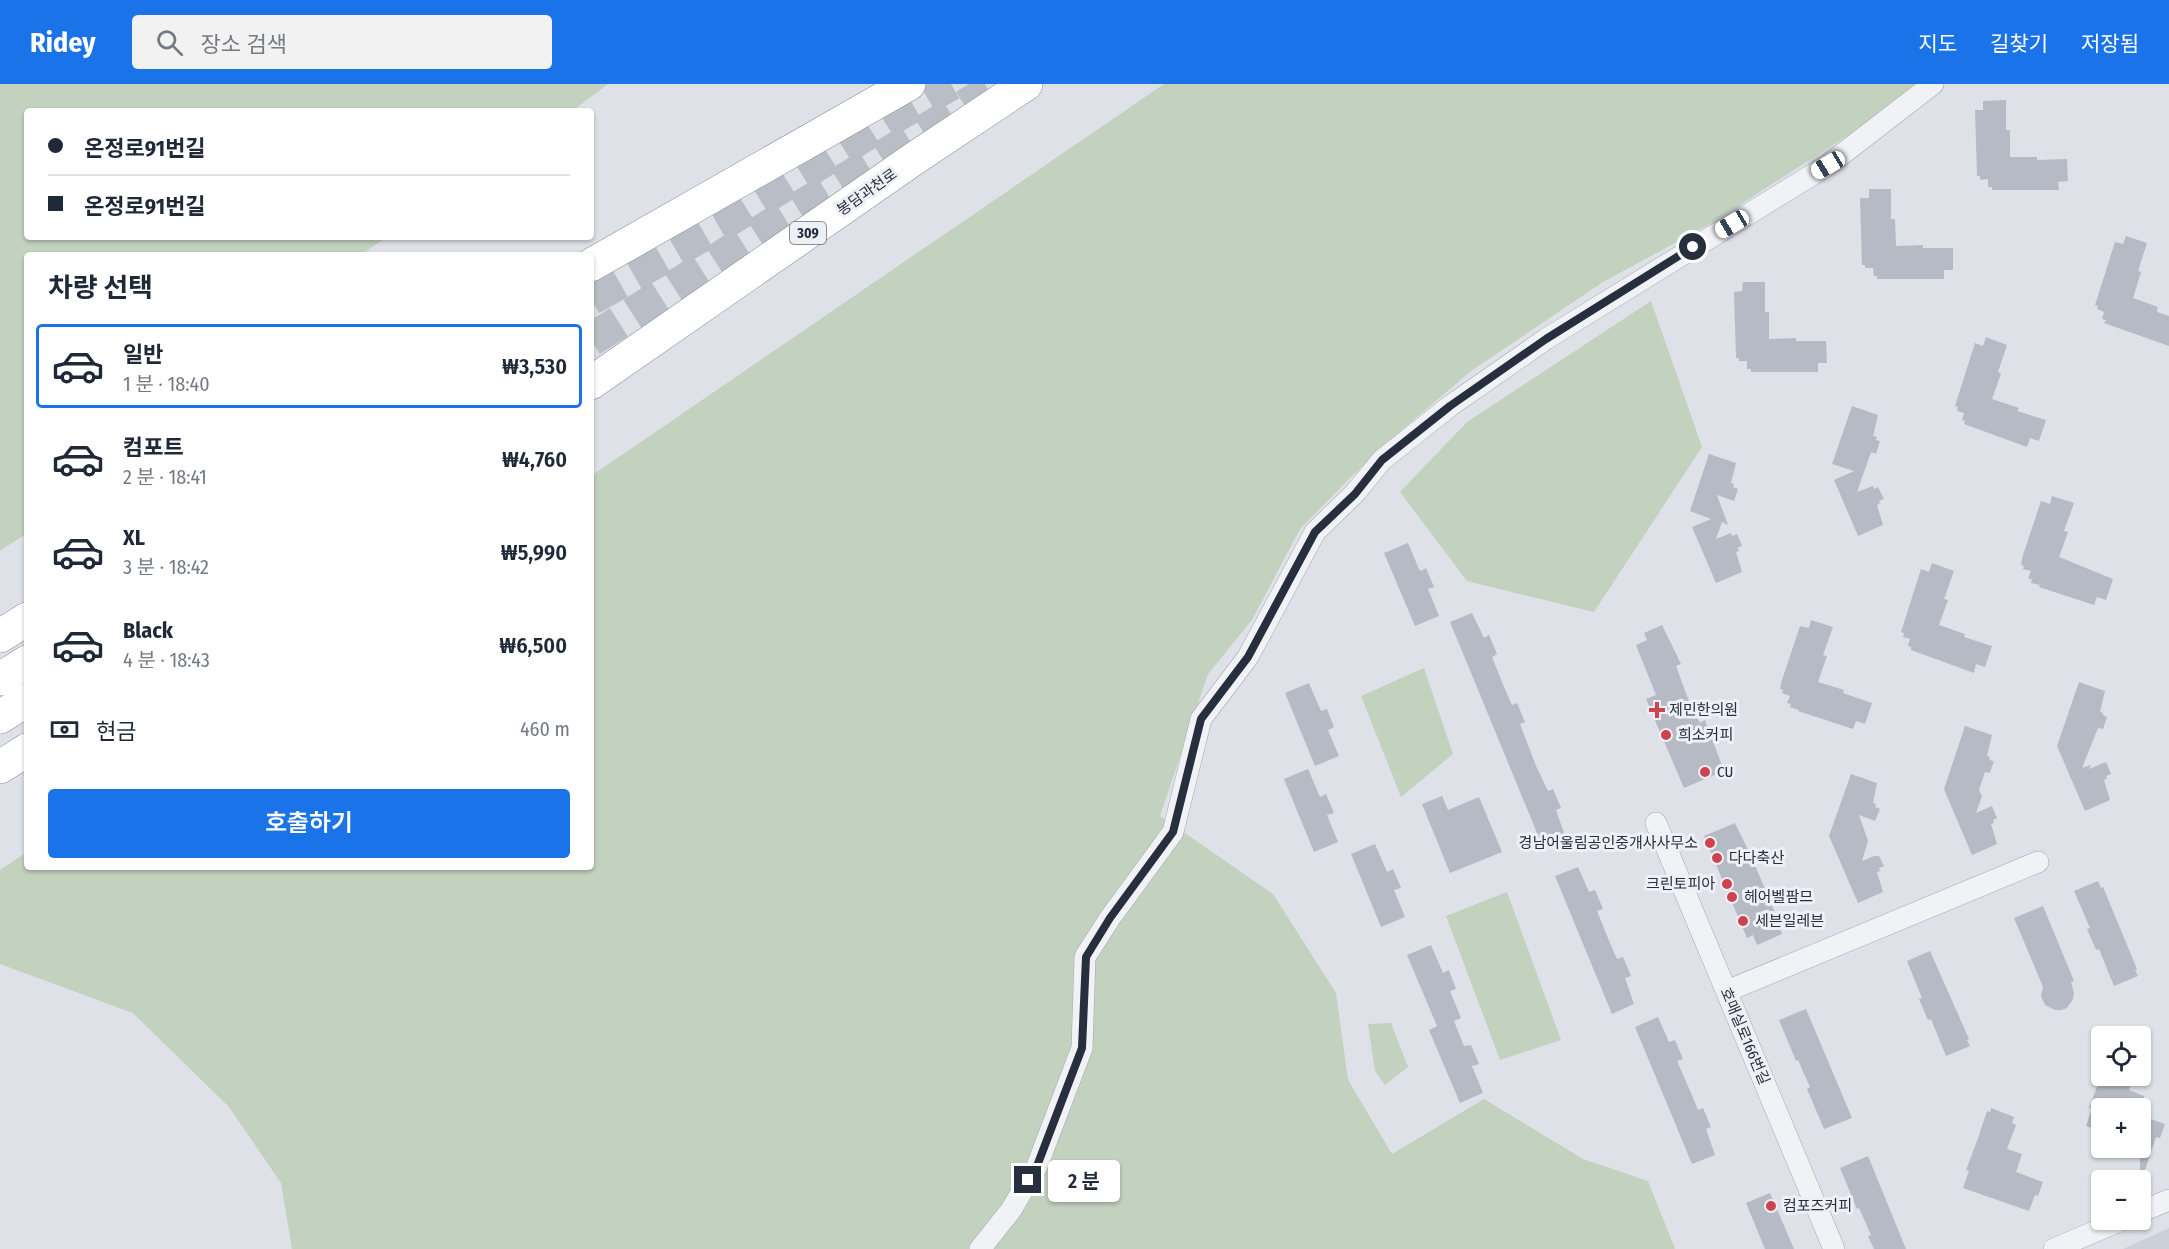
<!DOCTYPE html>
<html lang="ko">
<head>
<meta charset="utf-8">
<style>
	:root { --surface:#fff; --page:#f2f2f3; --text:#1f2937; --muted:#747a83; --line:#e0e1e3; --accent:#1a73e8 }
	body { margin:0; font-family:"Fira Sans Condensed","Noto Sans KR",sans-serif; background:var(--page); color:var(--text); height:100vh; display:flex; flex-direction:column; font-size:22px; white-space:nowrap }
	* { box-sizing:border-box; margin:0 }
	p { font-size:20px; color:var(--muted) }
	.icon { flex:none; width:33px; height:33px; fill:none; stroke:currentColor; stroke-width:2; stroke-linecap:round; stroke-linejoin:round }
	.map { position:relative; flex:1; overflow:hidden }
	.details { position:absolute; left:24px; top:168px; width:570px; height:618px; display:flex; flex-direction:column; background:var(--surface); border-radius:6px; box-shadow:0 2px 4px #0004 }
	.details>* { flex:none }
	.banner { position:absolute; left:24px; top:24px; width:570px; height:132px; border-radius:6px; box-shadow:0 2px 4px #0004; display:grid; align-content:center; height:132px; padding:0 24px; background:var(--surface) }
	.controls { position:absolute; left:2091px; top:942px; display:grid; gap:12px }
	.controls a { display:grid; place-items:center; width:60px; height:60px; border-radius:6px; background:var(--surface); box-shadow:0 2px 4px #0004; font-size:30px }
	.end { position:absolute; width:27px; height:27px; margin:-14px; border:8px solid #272e3e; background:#fff; box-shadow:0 0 0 3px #fff }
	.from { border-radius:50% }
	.bubble { position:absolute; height:42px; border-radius:6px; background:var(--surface); box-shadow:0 2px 4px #0004; font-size:20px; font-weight:600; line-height:42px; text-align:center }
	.car { position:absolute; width:18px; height:36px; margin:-18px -9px; border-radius:8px; box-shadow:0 0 4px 2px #0007; background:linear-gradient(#fff 24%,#345 0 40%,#fff 0 76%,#345 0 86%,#fff 0) }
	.banner b { display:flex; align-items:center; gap:21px; height:57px; font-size:22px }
	.banner b+b { border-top:2px solid var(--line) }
	.banner i { width:15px; height:15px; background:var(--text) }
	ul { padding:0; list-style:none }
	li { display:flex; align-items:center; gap:18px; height:84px; margin:0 12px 9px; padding:0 12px; border:3px solid transparent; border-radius:6px }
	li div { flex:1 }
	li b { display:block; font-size:22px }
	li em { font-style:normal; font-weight:600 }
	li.active { border-color:var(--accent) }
	li>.icon { width:54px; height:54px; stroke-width:1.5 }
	h2 { padding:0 24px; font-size:27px; line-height:72px }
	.pay { display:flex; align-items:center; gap:15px; height:66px; padding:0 24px; font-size:22px }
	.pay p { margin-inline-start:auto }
	.button { display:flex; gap:12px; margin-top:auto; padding:12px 24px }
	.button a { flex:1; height:69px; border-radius:6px; background:var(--accent); color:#fff; font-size:24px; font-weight:600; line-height:69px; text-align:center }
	header { display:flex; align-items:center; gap:36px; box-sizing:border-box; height:84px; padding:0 30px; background:var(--accent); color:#fff }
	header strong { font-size:28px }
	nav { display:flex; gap:33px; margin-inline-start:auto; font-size:21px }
	.search { width:420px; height:54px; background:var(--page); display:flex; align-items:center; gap:15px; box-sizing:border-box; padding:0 21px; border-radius:6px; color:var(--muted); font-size:22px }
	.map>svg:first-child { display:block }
</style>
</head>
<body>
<header>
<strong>Ridey</strong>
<div class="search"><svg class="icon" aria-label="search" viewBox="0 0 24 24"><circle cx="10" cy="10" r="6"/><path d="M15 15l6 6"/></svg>장소 검색</div>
<nav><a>지도</a><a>길찾기</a><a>저장됨</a></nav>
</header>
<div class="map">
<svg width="2169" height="1165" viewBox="0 0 2169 1165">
	<rect width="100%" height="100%" fill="#dee1e7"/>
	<!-- built -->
	<path fill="#ccd0d9" d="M2169,1144V1165H2123Z"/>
	<!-- green -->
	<g fill="#c3d1bf">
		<path d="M0,0H608L572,27H27V153H387L360,171H27V449L0,467Z"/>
		<path d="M1164,0H1928L1710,140L1603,198L1471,287L1397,350L1352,392L1300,445L1252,536L1208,590L1160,732L1273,810L1336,909L1348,996L1392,1070L1484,1015L1583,1075L1648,1097L1675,1165H292L281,1099L229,1023L133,929L0,880V786L27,768V783H591V392Z"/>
		<path d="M1651,217L1702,363L1594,528L1467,497L1400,408L1467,338Z"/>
		<path d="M1424,584L1453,670L1401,713L1361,612Z"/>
		<path d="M1507,808L1561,956L1500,976L1446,832Z"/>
		<path d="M1391,939L1408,983L1385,1001L1375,987L1368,940Z"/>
	</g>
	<!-- building -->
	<g fill="#b5bac4">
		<path d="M2006,16V46H2010V73H2037V76L2067,75L2068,97L2058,98L2059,106H1992V103H1988V95L1980,96V92H1977L1975,26H1983V17Z"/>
		<path d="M1869,105H1891V135H1895L1896,162L1923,161V164H1953V186H1944V195H1877V192H1874L1873,184H1865V181H1862L1860,114H1869Z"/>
		<path d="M2126,152L2147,159L2138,187L2141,188L2133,214L2158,223L2157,228L2169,232V262L2104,239L2106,236L2102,235L2104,228L2097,225L2098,222L2095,221L2115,158L2123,160Z"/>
		<path d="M1743,198H1765V228H1769V255L1796,254V257H1826L1827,279H1818V288H1751V285H1747V277H1739V274H1736L1734,208L1742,207Z"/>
		<path d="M1986,253L2007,261L1998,288L2001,290L1992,315L2019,324L2017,327L2046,336L2039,357L2030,354L2027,363L1964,340L1965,337L1962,336L1964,329L1957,327L1958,323L1955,322L1975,259L1983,262Z"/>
		<path d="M1852,322L1878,331L1873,352L1877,353L1876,356L1880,357L1876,370L1871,368L1857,408L1873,402L1874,405L1878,403L1884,415L1879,417L1880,419L1877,421L1883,441L1858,452L1834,396L1854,387L1832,380Z"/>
		<path d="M1709,370L1736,379L1731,399L1734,400L1733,403L1738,405L1734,417L1717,411L1728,441L1722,438L1716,455L1731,449L1732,452L1737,450L1742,462L1737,464L1739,467L1736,468L1742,488L1716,499L1692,443L1711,435L1690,427Z"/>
		<path d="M2052,412L2074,419L2064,447L2068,448L2059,473L2113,495L2106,516L2097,513L2094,521L2039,503L2040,501L2031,499L2032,496L2028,494L2031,487L2023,485L2024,482L2021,481L2023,471L2041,417L2050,420Z"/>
		<path d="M1408,459L1419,485L1421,487L1426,484L1434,503L1428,505L1439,532L1415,542L1384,469Z"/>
		<path d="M1932,479L1954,487L1944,515L1948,516L1939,541L1965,550L1964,553L1992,562L1985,583L1976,580L1974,589L1911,566V563L1908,562L1910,555L1903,553L1904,549L1901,548L1921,485L1929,488Z"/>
		<path d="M1472,529L1484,554L1489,551L1497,570L1492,573L1504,603L1512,621L1517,619L1525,638L1520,640L1536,682L1548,707L1553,705L1561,724L1556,726L1565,752L1542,761L1450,538Z"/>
		<path d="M1811,536L1833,543L1823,571L1827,572L1818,598L1844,606L1843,609L1872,619L1865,640L1856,637L1853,645L1798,627L1799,626L1790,623L1791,620L1787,619L1790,612L1782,609L1783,606L1780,605L1782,596L1800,542L1809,544Z"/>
		<path d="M1662,541L1681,580L1676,582L1690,620L1700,639L1705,636L1724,687L1684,704L1646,615L1656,611L1636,561L1647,556L1644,549Z"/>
		<path d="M2079,598L2105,607L2100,628L2103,629V631L2107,633L2103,645L2098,644L2082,684L2091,681L2089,685L2106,678L2111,690L2106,692L2107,694L2104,696L2110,716L2085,727L2057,662Z"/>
		<path d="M1309,599L1321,627L1327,625L1334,643L1328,646L1339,672L1315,682L1285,609Z"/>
		<path d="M1965,642L1992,651L1987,672L1990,673L1989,676L1994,677L1990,689L1985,688L1979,706L1982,712L1976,729L1992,722L1997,734L1993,736L1994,739L1991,740L1997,760L1972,771L1944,705Z"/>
		<path d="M1308,685L1320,713L1326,710L1334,729L1327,731L1338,758L1314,768L1284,695Z"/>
		<path d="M1851,690L1877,699L1873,719L1876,720L1875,723L1880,725L1875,737L1859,731L1868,757L1862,777L1874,772H1879L1884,782L1879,784L1880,787L1877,788L1883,808L1858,819L1829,752Z"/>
		<path d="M1442,712L1448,726L1479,713L1502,768L1450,789L1422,720Z"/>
		<path d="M1735,739L1751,772L1779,838L1778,839L1782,850L1757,861L1753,851L1747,854L1704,752Z"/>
		<path d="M1375,760L1387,788L1393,785L1401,804L1394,806L1405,833L1381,843L1351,770Z"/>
		<path d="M1578,783L1589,808L1595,806L1603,825L1597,827L1610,859L1617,875L1623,873L1631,892L1625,894L1634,920L1612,930L1555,792Z"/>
		<path d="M2098,797L2101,804L2103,803L2137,885L2135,886L2138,892L2114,902L2099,865L2096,866L2087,845L2090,844L2074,807Z"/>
		<path d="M2043,822L2074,897L2071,898L2074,909L2073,915L2067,924L2061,926H2055L2045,921L2041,912L2043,903L2014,834Z"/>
		<path d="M1431,861L1443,889L1449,886L1456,905L1450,907L1461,934L1454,937L1464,962L1471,961L1479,980L1472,982L1483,1009L1460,1019L1429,946L1437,942L1407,871Z"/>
		<path d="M1930,867L1969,955L1967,956L1970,962L1946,972L1931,935L1928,936L1919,915L1922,914L1907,877Z"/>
		<path d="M1806,925L1852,1034L1824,1045L1807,1005L1810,1003L1798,976L1796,977L1779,936Z"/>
		<path d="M1658,933L1669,958L1675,956L1683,975L1677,977L1691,1009L1698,1026L1703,1024L1711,1043L1706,1045L1715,1071L1692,1080L1635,943Z"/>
		<path d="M2101,992H2134L2129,1006L2144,1012L2140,1024H2102V1048L2086,1042L2092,1024H2089Z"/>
		<path d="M1991,1024L2014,1033L2012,1039L2016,1041L2007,1065L2022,1070L2016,1088L2043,1098L2038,1112L2035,1111L2029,1127L1963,1104L1969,1087L1966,1086L1977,1057L1987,1027L1990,1028Z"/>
		<path d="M2140,1031L2165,1040L2160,1054L2156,1053L2143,1092H2140Z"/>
		<path d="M1868,1072L1906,1165H1874L1868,1152L1871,1151L1859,1124L1857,1125L1840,1084Z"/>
		<path d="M1770,1109L1794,1165H1765L1746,1119Z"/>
	</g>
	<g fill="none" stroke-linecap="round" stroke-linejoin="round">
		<!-- motorway-tunnel -->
		<g stroke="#b9bdc5" stroke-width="33" stroke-dasharray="33 16" stroke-linecap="butt">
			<path d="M591,215L724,139L889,36L951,0"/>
			<path d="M591,256L771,141L989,7"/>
		</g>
		<!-- minor casing -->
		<g stroke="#a3a8b1" stroke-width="22">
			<g id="minor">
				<path d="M1656,739L1834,1165"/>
				<path d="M1727,907L2038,778"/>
				<path d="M2140,1128L2169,1116"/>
				<path d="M980,1165L1011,1126L1037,1082L1082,964L1085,873L1110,834L1173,748L1201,635L1248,573L1315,448L1355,409L1382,376L1450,322L1546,255L1828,81L1933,0"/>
				<path d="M2054,1165L2122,1136"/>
			</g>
		</g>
		<!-- trunk casing -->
		<g stroke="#858e9e" stroke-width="34">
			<g id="trunk">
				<path d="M591,181L909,0"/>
				<path d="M591,299L915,74L1026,0"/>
				<path d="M0,552L27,535"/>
				<path d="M0,683L27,666"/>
			</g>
		</g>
		<!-- motorway casing -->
		<g stroke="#858e9e" stroke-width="34">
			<g id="motorway">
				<path d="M0,595L27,578"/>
				<path d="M0,633L27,616"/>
			</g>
		</g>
		<!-- minor -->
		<use href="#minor" stroke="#f1f2f6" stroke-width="21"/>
		<!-- trunk -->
		<use href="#trunk" stroke="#fff" stroke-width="33"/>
		<!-- motorway -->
		<use href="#motorway" stroke="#fff" stroke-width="33"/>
	</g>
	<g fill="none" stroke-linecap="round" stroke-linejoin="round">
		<!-- route -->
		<path stroke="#272e3e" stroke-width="8" d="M1028,1096L1037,1082L1082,964L1086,873L1110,834L1173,748L1201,635L1248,573L1315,448L1355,410L1382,376L1450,322L1546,255L1693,163"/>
	</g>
	<!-- markers -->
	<g fill="#cd434f" stroke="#edf0f5" stroke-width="2">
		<path d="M1654 617h6v6h6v6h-6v6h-6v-6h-6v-6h6z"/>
		<circle cx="1666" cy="651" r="6"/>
		<circle cx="1705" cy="688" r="6"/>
		<circle cx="1710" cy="759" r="6"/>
		<circle cx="1717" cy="774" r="6"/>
		<circle cx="1727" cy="800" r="6"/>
		<circle cx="1732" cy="813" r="6"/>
		<circle cx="1743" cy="837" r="6"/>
		<circle cx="1771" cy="1122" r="6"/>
	</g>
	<g text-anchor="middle" stroke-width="6" stroke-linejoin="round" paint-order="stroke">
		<!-- shield labels -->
		<rect fill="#edf0f5" stroke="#626875" stroke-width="1.5" x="790" y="138" width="36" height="22" rx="4.5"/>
		<g font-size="14" font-weight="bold" fill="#272e3e">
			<text x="808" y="154">309</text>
		</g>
		<!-- street labels -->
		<g font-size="15" fill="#272e3e" stroke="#edf0f5">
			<text transform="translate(867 108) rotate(-35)" y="5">봉담과천로</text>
			<text transform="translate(1745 952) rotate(67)" y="5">호매실로166번길</text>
		</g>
		<!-- poi labels -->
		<g font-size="15" fill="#272e3e" stroke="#edf0f5" text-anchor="start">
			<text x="1669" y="631">제민한의원</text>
			<text x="1678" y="656">희소커피</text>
			<text x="1717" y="693">CU</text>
			<text x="1698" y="764" text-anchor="end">경남어울림공인중개사사무소</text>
			<text x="1729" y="779">다다축산</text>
			<text x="1715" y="805" text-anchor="end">크린토피아</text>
			<text x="1744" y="818">헤어벨팜므</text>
			<text x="1755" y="842">세븐일레븐</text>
			<text x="1783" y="1127">컴포즈커피</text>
		</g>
	</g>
</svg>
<div class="controls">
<a><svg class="icon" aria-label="locate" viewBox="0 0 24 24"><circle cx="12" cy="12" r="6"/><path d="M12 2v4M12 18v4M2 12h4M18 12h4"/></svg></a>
<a>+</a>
<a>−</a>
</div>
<i class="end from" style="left:1693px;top:163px"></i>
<i class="end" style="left:1028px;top:1096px"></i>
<div class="bubble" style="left:1048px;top:1076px;width:72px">2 분</div>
<i class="car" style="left:1828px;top:81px;rotate:239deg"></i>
<i class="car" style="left:1732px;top:140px;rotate:239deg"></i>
<div class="banner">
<b><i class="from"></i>온정로91번길</b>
<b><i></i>온정로91번길</b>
</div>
<section class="details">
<h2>차량 선택</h2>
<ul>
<li class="active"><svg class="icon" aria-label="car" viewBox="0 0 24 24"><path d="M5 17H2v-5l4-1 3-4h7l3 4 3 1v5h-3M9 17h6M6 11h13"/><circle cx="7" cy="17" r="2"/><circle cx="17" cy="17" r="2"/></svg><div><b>일반</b><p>1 분 · 18:40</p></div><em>₩3,530</em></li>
<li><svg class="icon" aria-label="car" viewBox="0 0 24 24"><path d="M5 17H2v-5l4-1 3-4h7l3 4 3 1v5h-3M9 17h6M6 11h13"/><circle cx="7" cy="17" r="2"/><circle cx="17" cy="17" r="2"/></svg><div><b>컴포트</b><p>2 분 · 18:41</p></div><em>₩4,760</em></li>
<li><svg class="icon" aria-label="car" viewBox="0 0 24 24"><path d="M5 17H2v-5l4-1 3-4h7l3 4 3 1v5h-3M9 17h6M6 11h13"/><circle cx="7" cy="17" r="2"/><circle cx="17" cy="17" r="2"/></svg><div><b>XL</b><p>3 분 · 18:42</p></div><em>₩5,990</em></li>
<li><svg class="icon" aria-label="car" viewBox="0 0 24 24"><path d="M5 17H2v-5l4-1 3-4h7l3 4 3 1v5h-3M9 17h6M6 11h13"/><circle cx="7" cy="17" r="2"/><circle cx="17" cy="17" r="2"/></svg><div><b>Black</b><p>4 분 · 18:43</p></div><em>₩6,500</em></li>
</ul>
<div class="pay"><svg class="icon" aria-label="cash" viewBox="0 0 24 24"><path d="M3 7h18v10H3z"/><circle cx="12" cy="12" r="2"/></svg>현금<p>460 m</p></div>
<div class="button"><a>호출하기</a></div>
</section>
</div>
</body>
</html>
